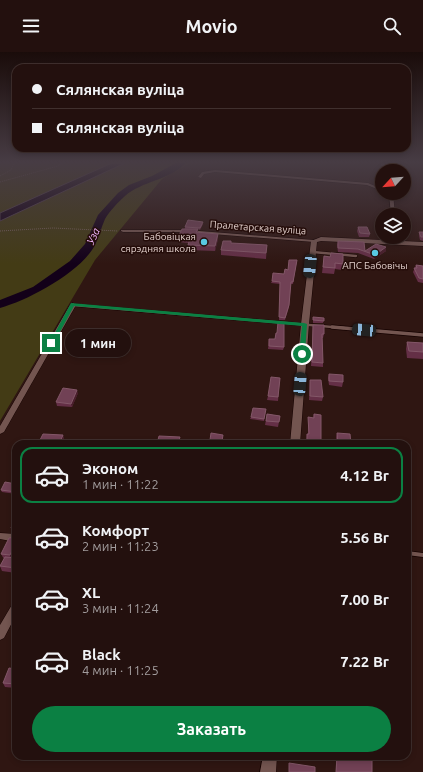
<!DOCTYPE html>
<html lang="ru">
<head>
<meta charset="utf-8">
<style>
	:root { --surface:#23100e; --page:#2f1e1c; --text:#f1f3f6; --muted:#a39d9e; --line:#40302e; --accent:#0b8043 }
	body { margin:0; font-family:Ubuntu,sans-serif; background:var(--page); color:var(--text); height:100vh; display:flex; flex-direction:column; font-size:15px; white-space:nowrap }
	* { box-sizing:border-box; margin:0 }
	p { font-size:13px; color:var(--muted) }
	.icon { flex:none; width:22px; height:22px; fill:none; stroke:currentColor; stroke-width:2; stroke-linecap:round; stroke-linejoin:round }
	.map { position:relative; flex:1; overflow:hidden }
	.details { position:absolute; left:12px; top:388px; width:399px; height:320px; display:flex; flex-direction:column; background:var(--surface); border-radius:12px; box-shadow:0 2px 6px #0003,0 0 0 1px var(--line) }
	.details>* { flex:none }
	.banner { position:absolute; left:12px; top:12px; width:399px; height:88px; border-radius:12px; box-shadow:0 2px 6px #0003,0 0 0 1px var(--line); display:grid; align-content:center; height:88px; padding:0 20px; background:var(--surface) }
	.needle { width:26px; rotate:244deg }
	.controls { position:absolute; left:375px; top:112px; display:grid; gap:8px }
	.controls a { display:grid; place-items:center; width:36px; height:36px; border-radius:50%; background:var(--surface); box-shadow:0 2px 6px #0003,0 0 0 1px var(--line); font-size:20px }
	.end { position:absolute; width:18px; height:18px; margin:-9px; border:5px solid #0b8043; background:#fff; box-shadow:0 0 0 2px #fff }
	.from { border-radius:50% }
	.bubble { position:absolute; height:28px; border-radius:14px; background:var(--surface); box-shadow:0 2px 6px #0003,0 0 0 1px var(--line); font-size:13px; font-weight:700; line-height:28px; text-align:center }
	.car { position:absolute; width:12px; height:24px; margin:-12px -6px; border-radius:5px; box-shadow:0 0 3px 1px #0007; background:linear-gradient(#222 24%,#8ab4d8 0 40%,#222 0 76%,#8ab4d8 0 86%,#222 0) }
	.banner b { display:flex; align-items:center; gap:14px; height:38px; font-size:15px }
	.banner b+b { border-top:1px solid var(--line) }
	.banner i { width:10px; height:10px; background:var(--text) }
	ul { padding:7px 0 0; list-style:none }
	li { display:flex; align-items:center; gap:12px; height:56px; margin:0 8px 6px; padding:0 12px; border:2px solid transparent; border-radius:12px }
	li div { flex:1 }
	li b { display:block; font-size:15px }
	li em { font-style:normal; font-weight:700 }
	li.on { border-color:var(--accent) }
	li>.icon { width:36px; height:36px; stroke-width:1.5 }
	.button { display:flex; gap:8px; margin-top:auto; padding:8px 20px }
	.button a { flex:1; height:46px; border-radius:24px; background:var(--accent); color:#fff; font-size:16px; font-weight:700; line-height:46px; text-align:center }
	header { display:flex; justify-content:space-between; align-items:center; height:52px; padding:0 20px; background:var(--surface); font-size:18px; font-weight:700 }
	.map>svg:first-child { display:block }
</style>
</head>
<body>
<header><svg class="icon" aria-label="menu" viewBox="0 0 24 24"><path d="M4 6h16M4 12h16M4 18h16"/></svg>Movio<svg class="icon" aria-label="search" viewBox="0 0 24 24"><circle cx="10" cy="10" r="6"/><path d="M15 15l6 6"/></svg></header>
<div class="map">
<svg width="423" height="720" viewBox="0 0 423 720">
	<rect width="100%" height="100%" fill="#2f1612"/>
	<!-- green -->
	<path fill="#433b15" d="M0,111H190L162,127L95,208L0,369V254C32,244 58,228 83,207L76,206C51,224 30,241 0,249Z"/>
	<!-- water -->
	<path fill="#130019" stroke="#513f4f" d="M112,111H125L0,169V161Z"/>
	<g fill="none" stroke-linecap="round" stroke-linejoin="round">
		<!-- river -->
		<path fill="#130019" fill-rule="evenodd" d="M176,111H186C170,128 142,129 125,144C118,150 109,160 105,167C101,176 99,185 95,193C81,220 29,248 0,256V248L33,235L70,209L85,192L98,163L118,141L129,133L152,124Z"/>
		<!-- service-far2 casing -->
		<g stroke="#150201" stroke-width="3.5">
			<g id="service-far2">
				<path d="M313,200L356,204"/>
				<path d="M73,253L344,276"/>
			</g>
		</g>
		<!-- service-far1 casing -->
		<g stroke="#150201" stroke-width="5">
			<path id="service-far1" d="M332,275L423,283"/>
		</g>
		<!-- service casing -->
		<g stroke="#150201" stroke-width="5.5">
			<path id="service" d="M407,501L423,503"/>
		</g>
		<!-- minor casing -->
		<g stroke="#150201" stroke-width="1">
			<g id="minor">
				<path d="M380,111H384L388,119H384Z"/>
				<path d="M215,118L368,131L382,137V139L367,133L215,120L204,122L201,126L198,125L202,120Z"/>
				<path d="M389,141H393L395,163H391Z"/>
				<path d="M121,178H187L314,188L316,189L314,190L187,180H123L121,179Z"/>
				<path d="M73,251L76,253L4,380L0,382V374L70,253Z"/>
				<path d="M0,481L16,482V490L0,487Z"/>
				<path d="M16,550V563L4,586L0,588V573L13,551Z"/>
			</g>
		</g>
		<!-- tertiary casing -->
		<g stroke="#150201" stroke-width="1">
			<g id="tertiary">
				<path d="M321,185L423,190V194L321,189L317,190L309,272L300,392H290L301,272L311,189Z"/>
				<path d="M263,704H277L276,720H260Z"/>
			</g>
		</g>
		<!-- path -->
		<g stroke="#78625e" stroke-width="1" stroke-dasharray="1 1" stroke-linecap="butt">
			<path d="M0,124L11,118L14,111"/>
			<path d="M0,130L58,114L62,111"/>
			<path d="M0,179L53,176L118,179"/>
		</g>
		<!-- service-far2 -->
		<use href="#service-far2" stroke="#735550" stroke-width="2.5"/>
		<!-- service-far1 -->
		<use href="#service-far1" stroke="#735550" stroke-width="3.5"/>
		<!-- service -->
		<use href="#service" stroke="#735550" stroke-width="4"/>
		<!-- minor -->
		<use href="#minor" fill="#735550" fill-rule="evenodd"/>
		<!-- tertiary -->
		<use href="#tertiary" fill="#735550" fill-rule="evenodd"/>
	</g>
	<!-- wall -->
	<g fill="#642f46">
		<path d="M203,172L200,178L198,177V180L218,182V187L215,199L188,198V191L178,190V185L185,176V175Z"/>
		<path d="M358,175L370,182L369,185H359L357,179Z"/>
		<path d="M419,180H423V189L420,188L419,184Z"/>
		<path d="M338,189L365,199H386L374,207L358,201L338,200L337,193Z"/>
		<path d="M231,191L267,193L266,207L221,203V198Z"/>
		<path d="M331,201L343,212L342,218L335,217L334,222L322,221L324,204L330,205Z"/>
		<path d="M297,208L293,232H291L289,255L285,268H279L280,232L271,231L272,229L284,222Z"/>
		<path d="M416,213L423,214V231L418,230L413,220Z"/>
		<path d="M313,265L324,266L323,271H313Z"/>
		<path d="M313,273L324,282L323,286H322L323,311V315L311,314Z"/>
		<path d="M277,281L284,295L283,298L268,297L269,287H275Z"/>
		<path d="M407,290L423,291V307L407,306L406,297Z"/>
		<path d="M329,322L343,330L342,335L329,333L328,326Z"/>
		<path d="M280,326L278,349L267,348L268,344Z"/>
		<path d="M310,328L323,345L322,349L309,348Z"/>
		<path d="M78,341L72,355L57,354L56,350Z"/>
		<path d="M266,357L264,369L250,367L251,365Z"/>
		<path d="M267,362L280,364L278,375L265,373Z"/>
		<path d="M314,362L321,392H306L307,382H308V365L313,366Z"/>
		<path d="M337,381L351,392H337L336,386Z"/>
		<path d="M63,383L64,388L62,392H39V390Z"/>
		<path d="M223,385L222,391L210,390V388Z"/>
		<path d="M16,432V442L2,440L1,438Z"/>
		<path d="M16,465V498L13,506H16V521L2,519L0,514L4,507L1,502L16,485V481L12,480L11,476Z"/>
		<path d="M16,617V636L5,635L3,631Z"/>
		<path d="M336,704H359L372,720H336Z"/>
	</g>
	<!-- shaded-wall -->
	<g fill="#491e2b">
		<path d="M218,182V187L215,199V194Z"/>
		<path d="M386,195V199L374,207L375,203Z"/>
		<path d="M77,338L78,341L72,355L71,352Z"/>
		<path d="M63,383L64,388L62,392H59Z"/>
		<path d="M16,491V498L12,508L10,503Z"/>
	</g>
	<!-- building -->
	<g fill="#714155" stroke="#835768">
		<path d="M188,168L203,170L200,176L185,175Z"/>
		<path d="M358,175H367L370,182L360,181Z"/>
		<path d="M182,177H198L196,180L218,182L215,194L188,193L190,186L178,185Z"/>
		<path d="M419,180H423V185H421Z"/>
		<path d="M223,189H231V191L267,193L266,201L221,198Z"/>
		<path d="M338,189L364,190L365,199L376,192L386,195L375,203L358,197L338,196Z"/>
		<path d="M331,201L343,202V212L335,211V216L323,215L324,204L330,205Z"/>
		<path d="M289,208H297L293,230H291L289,253L285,266L279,265L280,230L272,229L273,221L284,222L285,217L288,218Z"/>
		<path d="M416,213L423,214V227L419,226L414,216H417Z"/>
		<path d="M313,265L324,266V269L313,268Z"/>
		<path d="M278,270L284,271V295L269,294V287H275L276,281H277Z"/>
		<path d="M313,273H324V282H322L323,311L312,310Z"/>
		<path d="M407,290L423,291V300L409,299Z"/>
		<path d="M329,322L343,323V330L329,329Z"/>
		<path d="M271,325L280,326L278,345L268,344Z"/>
		<path d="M310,328H321L323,345L310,344Z"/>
		<path d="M63,336L77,338L71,352L56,350Z"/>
		<path d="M253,356L266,357L264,367L251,365Z"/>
		<path d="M267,362L280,364L279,370L266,369Z"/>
		<path d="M314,362L321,363V392H307V382H309L308,365L314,366Z"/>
		<path d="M211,381L223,383L222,389L210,388Z"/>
		<path d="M337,381L350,382L351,392H338Z"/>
		<path d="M43,382L63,383L59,392L39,390Z"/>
		<path d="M159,384L180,385L178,392H157Z"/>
		<path d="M5,430L16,432V440L1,438Z"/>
		<path d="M16,465V491L10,503L1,502L9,486L16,485V476H11Z"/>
		<path d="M5,505L16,506V516L0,514Z"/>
		<path d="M9,616L16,617V632L3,631Z"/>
		<path d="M337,704H359L372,706V720H336Z"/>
		<path d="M289,711L315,715V720H289Z"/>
	</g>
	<!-- sky -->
	<linearGradient id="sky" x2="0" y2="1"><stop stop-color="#1a0c0a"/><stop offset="0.52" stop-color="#473c44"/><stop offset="1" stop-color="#473c44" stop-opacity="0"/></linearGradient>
	<rect width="423" height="212" fill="url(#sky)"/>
	<!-- route -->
	<path fill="#0b8043" d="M71,251L304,271L307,272L305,302L302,304L299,302L302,274L74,254L54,291L49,292Z"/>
	<!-- markers -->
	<g fill="#58c9e3" stroke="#240c09" stroke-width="1.5">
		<circle cx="204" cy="190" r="4"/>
		<circle cx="375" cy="201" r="4"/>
	</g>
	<g text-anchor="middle" stroke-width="3" stroke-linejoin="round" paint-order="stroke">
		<!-- far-street labels -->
		<g font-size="10" fill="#e3d1cd" stroke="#240c09">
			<text transform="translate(258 175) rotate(4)" y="4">Пралетарская вуліца</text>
		</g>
		<!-- far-poi labels -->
		<g font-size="10" fill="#e3d1cd" stroke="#240c09" text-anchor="end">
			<text x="196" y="188">Бабовіцкая<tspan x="196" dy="12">сярэдняя школа</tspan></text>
			<text x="375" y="217" text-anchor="middle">АПС Бабовічы</text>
		</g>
		<!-- far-water labels -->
		<g font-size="11" font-style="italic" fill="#ebb1f8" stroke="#240c09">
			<text transform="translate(93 184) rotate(-66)" y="4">Уза</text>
		</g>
	</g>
</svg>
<div class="controls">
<a><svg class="needle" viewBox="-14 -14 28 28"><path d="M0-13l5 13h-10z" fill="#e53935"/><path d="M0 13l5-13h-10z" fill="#a39d9e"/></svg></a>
<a><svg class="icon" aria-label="layers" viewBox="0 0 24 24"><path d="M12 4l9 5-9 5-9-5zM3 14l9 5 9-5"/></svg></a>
</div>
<i class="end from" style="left:302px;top:302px"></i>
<i class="end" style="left:51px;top:291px"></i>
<div class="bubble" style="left:65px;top:277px;width:66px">1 мин</div>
<i class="car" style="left:310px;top:214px;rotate:186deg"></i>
<i class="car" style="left:364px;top:278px;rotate:275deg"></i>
<i class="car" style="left:300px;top:332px;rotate:5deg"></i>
<div class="banner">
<b><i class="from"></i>Сялянская вуліца</b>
<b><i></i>Сялянская вуліца</b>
</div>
<section class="details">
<ul>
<li class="on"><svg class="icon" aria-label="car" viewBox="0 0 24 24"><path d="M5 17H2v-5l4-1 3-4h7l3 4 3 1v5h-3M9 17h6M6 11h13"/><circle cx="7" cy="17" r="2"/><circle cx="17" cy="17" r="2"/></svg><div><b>Эконом</b><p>1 мин · 11:22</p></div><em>4.12 Br</em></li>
<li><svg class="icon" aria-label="car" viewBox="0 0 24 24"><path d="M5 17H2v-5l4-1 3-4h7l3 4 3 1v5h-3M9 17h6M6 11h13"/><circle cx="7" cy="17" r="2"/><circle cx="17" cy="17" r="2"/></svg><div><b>Комфорт</b><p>2 мин · 11:23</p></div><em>5.56 Br</em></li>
<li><svg class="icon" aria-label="car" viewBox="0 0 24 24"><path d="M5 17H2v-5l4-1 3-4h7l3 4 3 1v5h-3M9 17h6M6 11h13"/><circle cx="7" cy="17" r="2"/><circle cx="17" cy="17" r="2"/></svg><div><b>XL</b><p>3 мин · 11:24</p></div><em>7.00 Br</em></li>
<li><svg class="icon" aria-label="car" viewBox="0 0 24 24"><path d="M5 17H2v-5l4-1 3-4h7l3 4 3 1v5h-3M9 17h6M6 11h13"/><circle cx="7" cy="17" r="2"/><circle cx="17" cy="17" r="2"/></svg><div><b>Black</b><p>4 мин · 11:25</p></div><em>7.22 Br</em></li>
</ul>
<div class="button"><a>Заказать</a></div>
</section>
</div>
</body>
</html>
